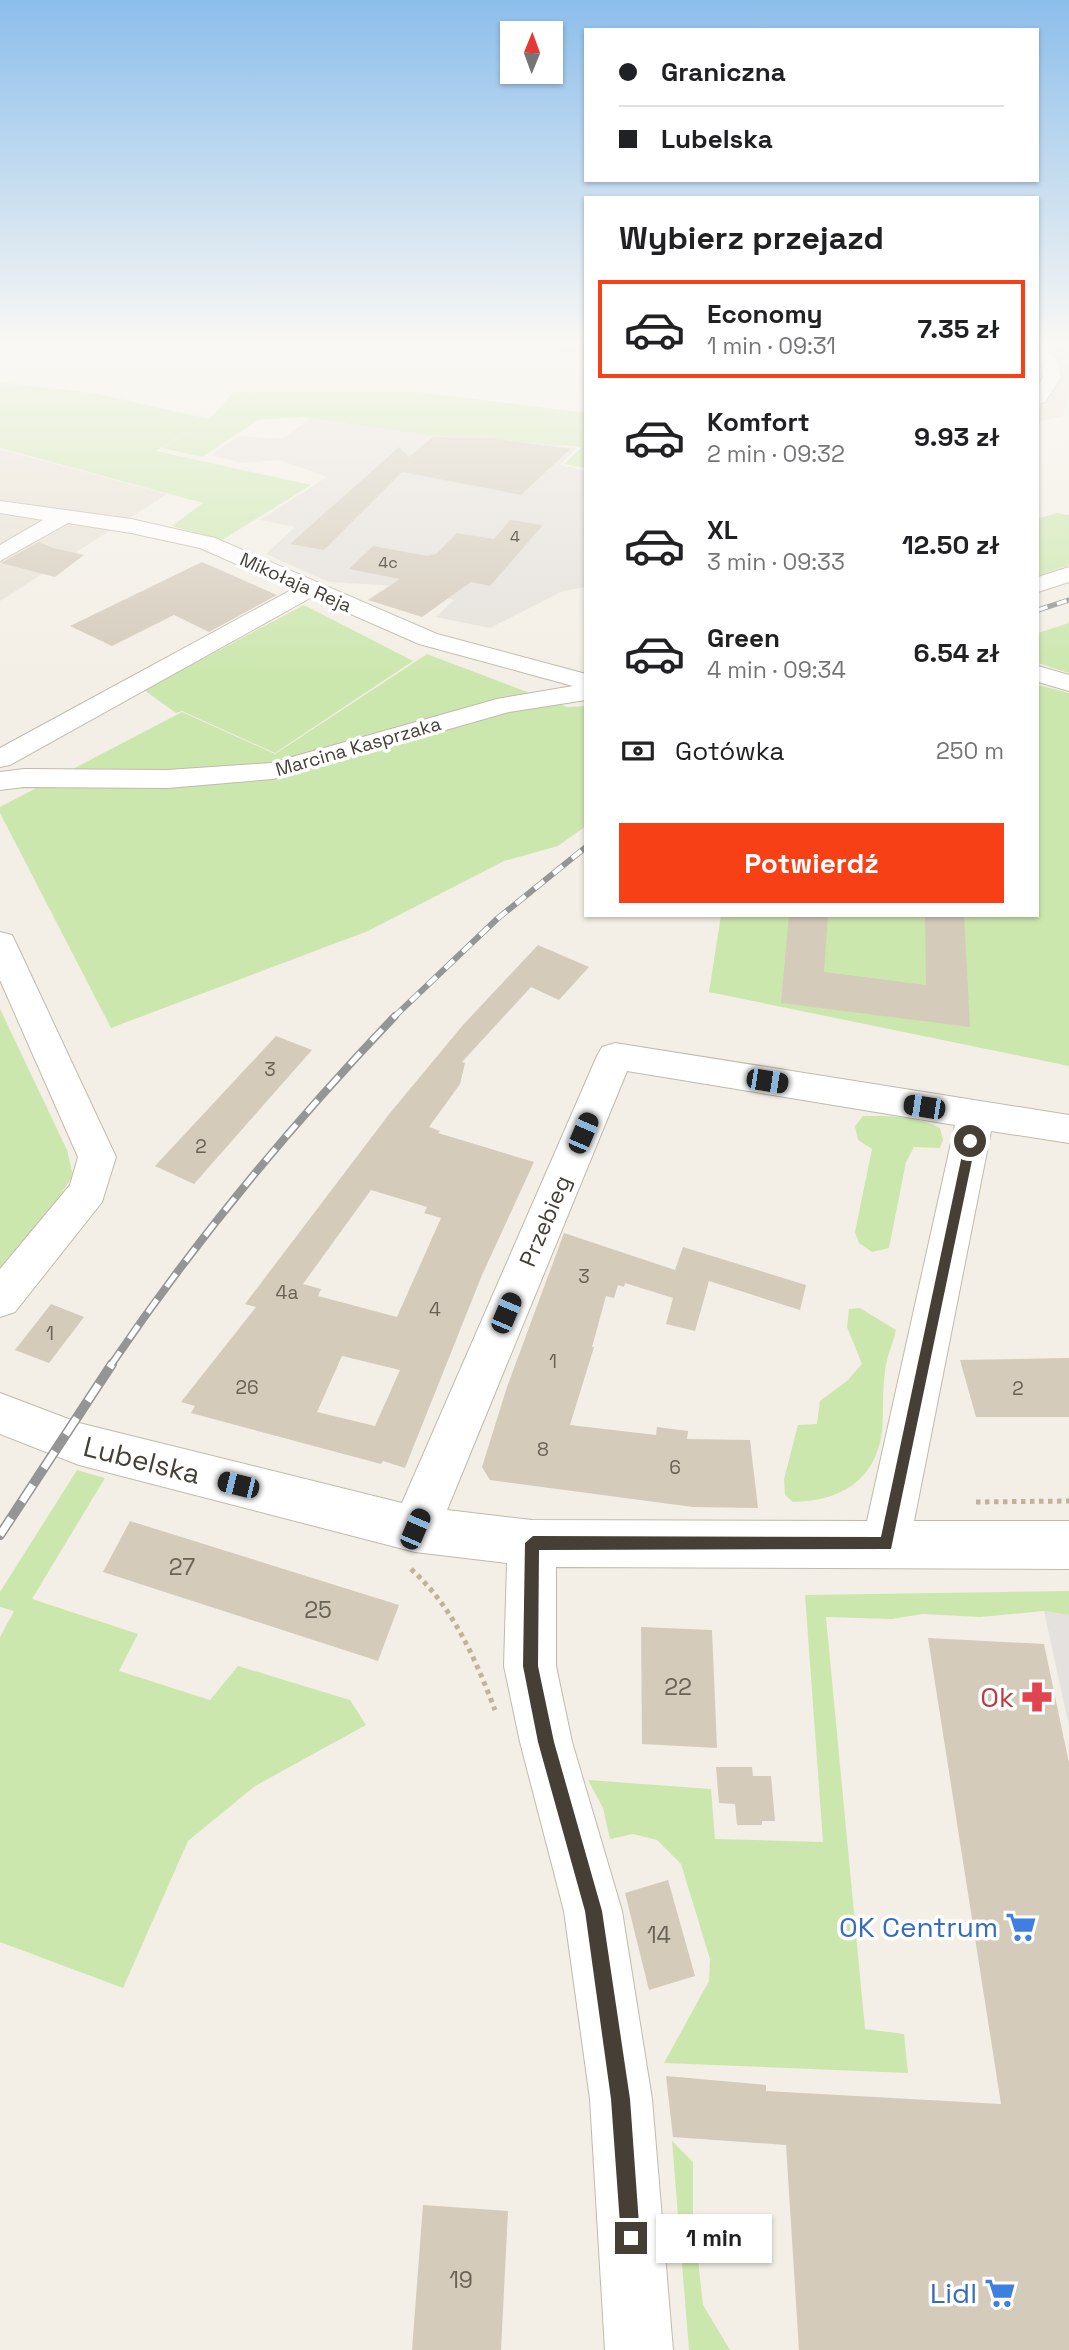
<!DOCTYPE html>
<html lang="pl">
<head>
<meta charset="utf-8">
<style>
	:root { --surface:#fff; --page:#f6f6f6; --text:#202124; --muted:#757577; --line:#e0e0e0; --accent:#f84017 }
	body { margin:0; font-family:"Space Grotesk",sans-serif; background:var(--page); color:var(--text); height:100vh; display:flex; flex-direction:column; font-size:26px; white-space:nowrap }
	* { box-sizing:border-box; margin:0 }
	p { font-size:23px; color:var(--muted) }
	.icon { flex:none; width:38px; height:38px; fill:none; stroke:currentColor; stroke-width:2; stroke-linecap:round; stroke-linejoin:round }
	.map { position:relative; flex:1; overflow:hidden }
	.sheet { position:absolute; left:584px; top:196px; width:455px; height:721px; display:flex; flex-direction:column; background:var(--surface); border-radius:0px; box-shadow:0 2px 5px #0004 }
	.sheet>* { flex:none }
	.banner { position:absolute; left:584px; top:28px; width:455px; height:154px; border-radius:0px; box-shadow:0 2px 5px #0004; display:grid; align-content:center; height:154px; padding:0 35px; background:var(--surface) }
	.needle { width:46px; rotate:1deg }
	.controls { position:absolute; left:500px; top:21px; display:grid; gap:14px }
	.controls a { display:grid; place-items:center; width:63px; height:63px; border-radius:0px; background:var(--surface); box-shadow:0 2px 5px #0004; font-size:35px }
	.end { position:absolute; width:32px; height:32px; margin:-16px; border:9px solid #453f35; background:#fff; box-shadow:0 0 0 4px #fff }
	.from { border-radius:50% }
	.bubble { position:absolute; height:49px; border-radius:0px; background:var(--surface); box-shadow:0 2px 5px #0004; font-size:23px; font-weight:800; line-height:49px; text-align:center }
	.car { position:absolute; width:21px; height:42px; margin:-21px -10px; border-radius:9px; box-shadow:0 0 5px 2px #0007; background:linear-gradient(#222 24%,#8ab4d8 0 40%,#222 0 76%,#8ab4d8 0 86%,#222 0) }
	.banner b { display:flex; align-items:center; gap:24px; height:66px; font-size:26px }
	.banner b+b { border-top:2px solid var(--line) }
	.banner i { width:18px; height:18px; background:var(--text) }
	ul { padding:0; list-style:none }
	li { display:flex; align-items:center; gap:21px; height:98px; margin:0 14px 10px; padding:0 21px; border:4px solid transparent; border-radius:0px }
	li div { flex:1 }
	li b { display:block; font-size:26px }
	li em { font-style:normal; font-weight:800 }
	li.current { border-color:var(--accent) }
	li>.icon { width:63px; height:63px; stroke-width:1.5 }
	h2 { padding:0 35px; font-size:32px; line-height:84px }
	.pay { display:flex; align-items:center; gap:18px; height:77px; padding:0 35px; font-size:26px }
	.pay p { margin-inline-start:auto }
	.button { display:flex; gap:14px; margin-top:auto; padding:14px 35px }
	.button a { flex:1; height:80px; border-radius:0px; background:var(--accent); color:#fff; font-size:28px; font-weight:800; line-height:80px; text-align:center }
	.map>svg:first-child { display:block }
</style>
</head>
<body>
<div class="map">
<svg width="1069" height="2350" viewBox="0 0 1069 2350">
	<rect width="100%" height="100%" fill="#f3efe6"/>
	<!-- residential -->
	<g fill="#e7e1d4">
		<path d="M479,345H586V354Z"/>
		<path d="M1038,345H1062L1069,355V392L1063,416L1038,422Z"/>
		<path d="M0,449L167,494L0,601Z"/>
	</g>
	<!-- industrial -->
	<path fill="#e5e1db" d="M316,414L576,448L560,465L586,471V587L563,591L490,628L436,617L454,600L399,586L329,582L266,554L295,527L260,520L327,477L279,460L241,463L211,455L238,436L283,439Z"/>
	<!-- green -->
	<g fill="#cce7ae">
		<path d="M0,382L93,393L209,419L234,392H418L586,413V468L564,464L582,447L427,435L304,417L258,420L202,457L162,448L193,428L156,451L311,485L222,540L172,526L203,503L0,448Z"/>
		<path d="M1057,513L1069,515V565L1038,576V519Z"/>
		<path d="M304,605L413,661L275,753L182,711L176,713L144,690Z"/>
		<path d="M1069,623V673L1038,663V633Z"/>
		<path d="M427,654L567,707L586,706V826L558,846L504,861L368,931L111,1028L0,813V807L182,712L275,754Z"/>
		<path d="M1038,685L1069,693V1066L709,992L721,915H1038Z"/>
		<path d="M0,1009L67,1150L73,1176L0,1283Z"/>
		<path d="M863,1116C889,1116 916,1115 940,1128L943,1140L940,1148L914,1147L906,1162L889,1248L872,1252L859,1243L855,1232L872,1149L858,1140L855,1126Z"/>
		<path d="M860,1308L896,1330C893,1344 886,1358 885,1372C882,1392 884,1412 882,1432C875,1482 839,1501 793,1502L785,1495L784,1479L798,1425L817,1424L820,1401L847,1381L862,1364L847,1327L849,1309Z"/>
		<path d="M77,1470L105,1478L32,1599L138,1634L119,1671L210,1700L238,1666L350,1700L366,1725L255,1786L188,1841L123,1988L0,1942V1637L14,1611L0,1607V1592Z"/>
		<path d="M1069,1591V1615L1044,1611L980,1617L923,1614L892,1619L826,1617L865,2029L904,2034L908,2073L664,2063L709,1981L710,1959L681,1864L657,1840L633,1834L610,1839L603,1808L588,1780L711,1789L715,1839L823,1842L805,1595Z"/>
		<path d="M672,2141L693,2162V2213L703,2305L730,2350H689Z"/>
	</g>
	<!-- parking -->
	<path fill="#e4e1de" d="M1044,1611L1069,1615V1726Z"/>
	<!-- building -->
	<g fill="#d4cbbb" fill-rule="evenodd">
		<path d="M433,437L487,438L570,449L521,495L402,472L324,550L290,544L399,447L409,457Z"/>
		<path d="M510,520L543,525L490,586L471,582L422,617L368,600L400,579L349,569L373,546L427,556L436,554L457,533L494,539Z"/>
		<path d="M39,542L53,548L84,555L55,577L1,563Z"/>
		<path d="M202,562L277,595L209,632L174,615L112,646L70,626Z"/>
		<path d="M789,915H828L824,972L926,985L925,915H964L970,1027L781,1003Z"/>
		<path d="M538,945L589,967L559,1000L531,987L462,1062L465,1063L460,1084L429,1127L440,1131L438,1133L534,1162L482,1275L405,1468L383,1461L381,1464L191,1413L195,1406L181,1402L256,1307L245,1304L390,1113L463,1025ZM371,1190L427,1207L424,1213L441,1218L397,1317L318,1296L321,1289L303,1284ZM342,1356L400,1370L375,1426L317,1412Z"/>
		<path d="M276,1036L312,1050L194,1184L155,1166Z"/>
		<path d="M564,1233L675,1270L683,1247L806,1285L800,1310L709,1281L695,1331L666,1324L673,1298L625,1283L624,1287L618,1285L614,1298L606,1296L592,1347H594L570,1425L656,1435L657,1427L688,1431L687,1439L750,1440L758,1508L693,1507L490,1480L482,1467L507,1387Z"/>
		<path d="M51,1304L84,1317L49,1363L15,1350Z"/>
		<path d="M1069,1358V1417H976L960,1360Z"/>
		<path d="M130,1521L399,1605L378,1661L103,1572Z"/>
		<path d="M641,1627L712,1630L717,1748L642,1744Z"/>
		<path d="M928,1638L1044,1644L1069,1763V2350H799L786,2145L673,2137L666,2076L766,2085V2091L1001,2104Z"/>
		<path d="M716,1767H752L753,1776H771L775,1821H762V1825H737L735,1804L719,1803Z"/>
		<path d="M668,1880L695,1976L649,1990L625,1893Z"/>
		<path d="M423,2205L508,2211L501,2350H412Z"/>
	</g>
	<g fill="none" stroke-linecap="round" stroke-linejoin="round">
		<!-- minor casing -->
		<g stroke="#c1baab" stroke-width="2">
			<g id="minor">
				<path d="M1038,345H1046L1059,364L1061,378L1045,402L1038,404V385L1043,378Z"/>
				<path d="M0,501L131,519L215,538L437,634L586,674V700L509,712L273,779L167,788L24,787L0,790V772L24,769L167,770L271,763L497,699L573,686L419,644L312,597L10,765L0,767V748L293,589L200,548L131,533L68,523L0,561V545L43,520L0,513Z"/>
				<path d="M1069,567V582L1038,592V577Z"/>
				<path d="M1038,666L1069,675V691L1038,682Z"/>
				<path d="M0,932L12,935L16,943L116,1157L102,1202L15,1312L0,1317V1269L70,1185L78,1157L0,980Z"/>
				<path d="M615,1043L1069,1115V1143L991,1131L914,1521H1069V1569L556,1567V1666L572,1742L622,1911L652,2099L673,2350H605L590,2099L564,1911L520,1742L504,1666L507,1563L415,1552L79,1465L0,1434V1393L79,1423L402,1503L597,1056L602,1047ZM627,1071L955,1125L867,1521L532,1520L447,1510Z"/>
			</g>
		</g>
		<!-- path-far1 -->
		<path stroke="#c0b39a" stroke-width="2.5" stroke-dasharray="2 2" stroke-linecap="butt" d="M564,345L586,347"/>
		<!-- path -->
		<g stroke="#c0b39a" stroke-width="5" stroke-dasharray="4.5 4.5" stroke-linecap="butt">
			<path d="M976,1502L1069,1501"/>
			<path d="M411,1569C453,1607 475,1658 495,1710"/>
		</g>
		<!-- minor -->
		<use href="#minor" fill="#fff" fill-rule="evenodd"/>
		<!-- rail-far3 casing -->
		<g stroke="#959595" stroke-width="5">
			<path id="rail-far3" d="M1038,610L1069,600"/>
		</g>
		<!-- rail-far2 casing -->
		<g stroke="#959595" stroke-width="6">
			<path id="rail-far2" d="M393,1018L497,919L586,847"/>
		</g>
		<!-- rail-far1 casing -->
		<g stroke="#959595" stroke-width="8">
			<path id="rail-far1" d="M111,1365C195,1241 291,1125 395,1016"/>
		</g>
		<!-- rail casing -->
		<g stroke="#959595" stroke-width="10">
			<path id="rail" d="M0,1535L112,1364"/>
		</g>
		<!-- rail-far3 -->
		<use href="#rail-far3" stroke="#fff" stroke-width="3.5" stroke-dasharray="10" stroke-linecap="butt"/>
		<!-- rail-far2 -->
		<use href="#rail-far2" stroke="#fff" stroke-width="4.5" stroke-dasharray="12" stroke-linecap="butt"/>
		<!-- rail-far1 -->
		<use href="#rail-far1" stroke="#fff" stroke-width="5" stroke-dasharray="16" stroke-linecap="butt"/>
		<!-- rail -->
		<use href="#rail" stroke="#fff" stroke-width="7" stroke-dasharray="20" stroke-linecap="butt"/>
	</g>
	<!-- sky -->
	<linearGradient id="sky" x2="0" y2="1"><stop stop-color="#8cbeeb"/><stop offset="0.51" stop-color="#faf8f4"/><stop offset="1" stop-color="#faf8f4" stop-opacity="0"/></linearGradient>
	<rect width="1069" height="674" fill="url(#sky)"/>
	<!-- route -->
	<path fill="#453f35" d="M970,1137L976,1141L891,1549L539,1550L538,1666L554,1742L602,1911L630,2099L640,2238L638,2245L631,2248L624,2245L621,2238L611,2099L585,1911L538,1742L523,1666L525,1543L533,1536L881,1537L965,1141Z"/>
	<!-- icons -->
	<defs>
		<g id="pharmacy-bare" transform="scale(2.415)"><path d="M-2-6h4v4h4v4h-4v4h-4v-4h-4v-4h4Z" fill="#e0444e" stroke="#fff" stroke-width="2.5" paint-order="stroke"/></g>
		<g id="supermarket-bare" transform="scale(2.415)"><path d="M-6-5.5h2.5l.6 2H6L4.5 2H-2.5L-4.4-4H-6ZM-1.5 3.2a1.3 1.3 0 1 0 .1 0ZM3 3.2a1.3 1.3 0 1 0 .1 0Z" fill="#3f7fe0" stroke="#fff" stroke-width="2.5" paint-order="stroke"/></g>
	</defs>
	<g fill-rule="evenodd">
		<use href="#pharmacy-bare" x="1037" y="1697"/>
		<use href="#supermarket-bare" x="1021" y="1927"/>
		<use href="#supermarket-bare" x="1000" y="2293"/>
	</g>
	<g text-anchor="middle" stroke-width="7" stroke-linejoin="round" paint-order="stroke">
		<!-- far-number labels -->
		<g font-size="16" fill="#696256">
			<text x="515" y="542">4</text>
			<text x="388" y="568">4c</text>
		</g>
		<!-- far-street labels -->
		<g font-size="19" fill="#453f35" stroke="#fff">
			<text transform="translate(296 582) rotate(24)" y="7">Mikołaja Reja</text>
			<text transform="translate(358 746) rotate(-16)" y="7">Marcina Kasprzaka</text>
		</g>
		<!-- number labels -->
		<g font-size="19" fill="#696256">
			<text x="270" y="1076">3</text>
			<text x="201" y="1153">2</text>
			<text x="584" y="1283">3</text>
			<text x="287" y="1299">4a</text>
			<text x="435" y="1316">4</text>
			<text x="50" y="1340">1</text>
			<text x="553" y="1368">1</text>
			<text x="247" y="1394">26</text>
			<text x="1018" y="1395">2</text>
			<text x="543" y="1456">8</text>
			<text x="675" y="1474">6</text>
		</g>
		<!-- street labels -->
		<g font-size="23" fill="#453f35" stroke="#fff">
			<text transform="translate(545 1221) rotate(-67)" y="8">Przebieg</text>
		</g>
		<!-- near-number labels -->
		<g font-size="23" fill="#696256">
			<text x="182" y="1575">27</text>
			<text x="318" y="1618">25</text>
			<text x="678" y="1695">22</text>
			<text x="659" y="1943">14</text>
			<text x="461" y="2288">19</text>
		</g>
		<!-- near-street labels -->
		<g font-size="28" fill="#453f35" stroke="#fff">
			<text transform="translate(142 1460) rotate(14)" y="10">Lubelska</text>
		</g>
		<!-- near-health labels -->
		<g font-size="28" fill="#be3a42" stroke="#fff" text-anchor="end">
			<text x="1014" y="1707">Ok</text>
		</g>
		<!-- near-shop labels -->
		<g font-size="28" fill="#366cbe" stroke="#fff" text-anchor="end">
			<text x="998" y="1937">OK Centrum</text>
			<text x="977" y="2303">Lidl</text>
		</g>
	</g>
</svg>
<div class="controls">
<a><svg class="needle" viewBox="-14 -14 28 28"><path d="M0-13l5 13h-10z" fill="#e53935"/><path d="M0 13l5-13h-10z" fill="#757577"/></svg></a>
</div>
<i class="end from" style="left:970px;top:1141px"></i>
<i class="end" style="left:631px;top:2238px"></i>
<div class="bubble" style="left:656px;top:2214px;width:116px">1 min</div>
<i class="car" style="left:767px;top:1081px;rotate:99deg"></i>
<i class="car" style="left:924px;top:1107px;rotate:279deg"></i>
<i class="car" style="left:583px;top:1133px;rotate:23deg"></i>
<i class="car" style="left:506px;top:1313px;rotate:23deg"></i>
<i class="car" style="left:238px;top:1485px;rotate:284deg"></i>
<i class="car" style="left:415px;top:1529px;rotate:23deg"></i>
<div class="banner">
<b><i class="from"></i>Graniczna</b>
<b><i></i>Lubelska</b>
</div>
<section class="sheet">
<h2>Wybierz przejazd</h2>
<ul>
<li class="current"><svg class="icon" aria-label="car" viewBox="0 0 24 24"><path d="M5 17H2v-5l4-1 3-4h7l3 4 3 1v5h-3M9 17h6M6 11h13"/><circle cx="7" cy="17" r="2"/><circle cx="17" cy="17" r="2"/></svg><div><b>Economy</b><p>1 min · 09:31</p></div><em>7.35 zł</em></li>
<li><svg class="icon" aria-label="car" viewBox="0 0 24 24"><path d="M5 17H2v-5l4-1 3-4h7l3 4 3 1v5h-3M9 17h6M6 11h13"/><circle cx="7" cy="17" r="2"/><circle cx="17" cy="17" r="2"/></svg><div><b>Komfort</b><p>2 min · 09:32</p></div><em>9.93 zł</em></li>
<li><svg class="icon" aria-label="car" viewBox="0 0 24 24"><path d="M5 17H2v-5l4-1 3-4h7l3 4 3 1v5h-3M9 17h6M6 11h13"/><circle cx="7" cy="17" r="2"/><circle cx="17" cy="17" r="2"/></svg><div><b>XL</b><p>3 min · 09:33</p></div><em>12.50 zł</em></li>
<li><svg class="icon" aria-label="car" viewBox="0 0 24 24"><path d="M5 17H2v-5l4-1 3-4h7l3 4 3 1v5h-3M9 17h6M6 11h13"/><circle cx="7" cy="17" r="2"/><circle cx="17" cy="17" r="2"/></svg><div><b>Green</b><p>4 min · 09:34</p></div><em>6.54 zł</em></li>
</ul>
<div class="pay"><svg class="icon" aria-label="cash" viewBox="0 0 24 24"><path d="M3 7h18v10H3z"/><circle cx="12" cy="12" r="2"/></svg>Gotówka<p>250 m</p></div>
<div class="button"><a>Potwierdź</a></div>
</section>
</div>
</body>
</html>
